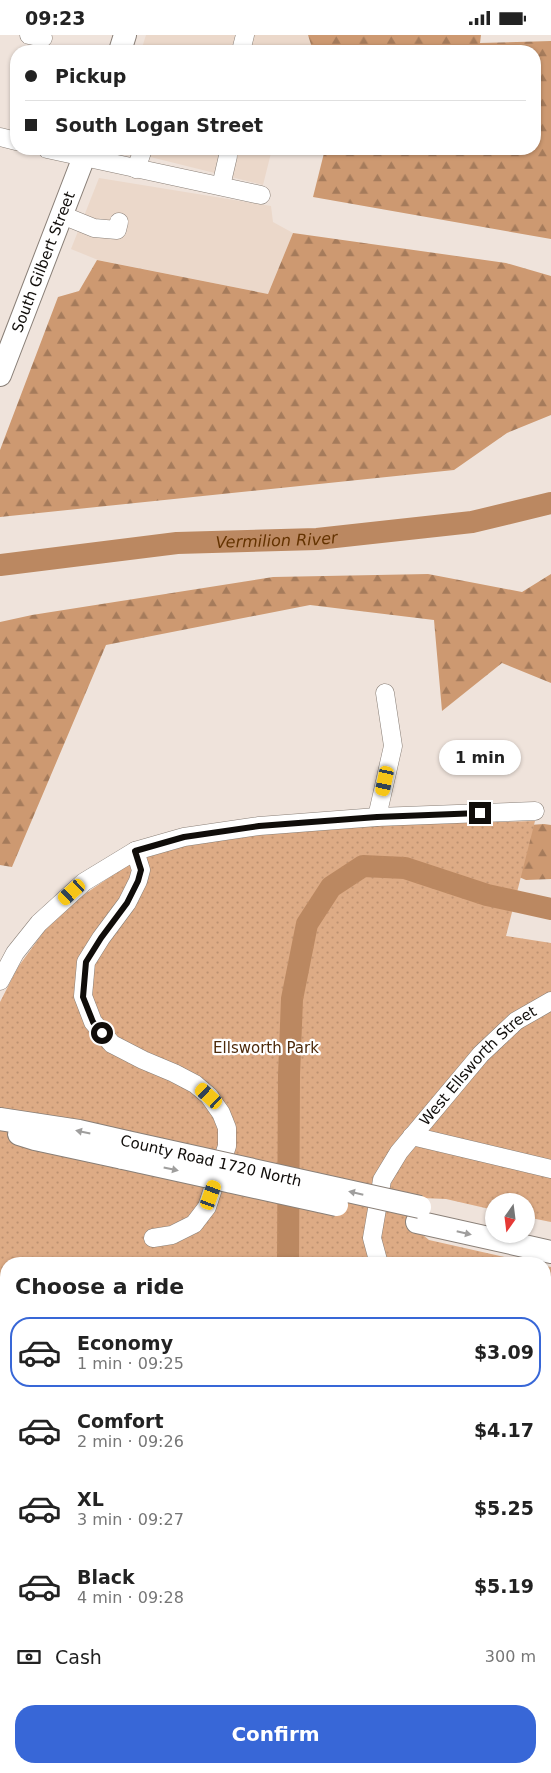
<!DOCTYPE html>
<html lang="en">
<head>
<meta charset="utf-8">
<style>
	:root { --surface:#fff; --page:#f6f6f6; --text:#222; --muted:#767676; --line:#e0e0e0; --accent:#3867d7 }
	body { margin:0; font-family:"DejaVu Sans",sans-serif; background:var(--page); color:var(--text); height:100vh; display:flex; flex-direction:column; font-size:19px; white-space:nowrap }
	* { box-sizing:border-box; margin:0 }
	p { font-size:16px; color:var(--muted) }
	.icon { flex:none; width:28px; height:28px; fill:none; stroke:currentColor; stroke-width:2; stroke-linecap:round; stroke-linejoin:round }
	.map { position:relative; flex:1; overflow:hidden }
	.panel { position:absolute; left:0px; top:1222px; width:551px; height:516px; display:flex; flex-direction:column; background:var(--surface); border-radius:20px 20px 0 0; box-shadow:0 1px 4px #0004 }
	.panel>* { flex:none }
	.guide { position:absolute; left:10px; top:10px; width:531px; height:110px; border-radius:20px; box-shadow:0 1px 4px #0004; display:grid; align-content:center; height:110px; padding:0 15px; background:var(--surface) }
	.needle { width:32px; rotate:194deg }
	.buttons { position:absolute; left:485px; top:1158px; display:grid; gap:10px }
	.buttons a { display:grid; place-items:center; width:50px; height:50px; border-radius:50%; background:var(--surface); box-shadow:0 1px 4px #0004; font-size:25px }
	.end { position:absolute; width:22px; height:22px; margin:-11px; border:6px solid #100d0a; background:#fff; box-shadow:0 0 0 2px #fff }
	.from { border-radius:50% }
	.bubble { position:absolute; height:35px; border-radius:18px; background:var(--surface); box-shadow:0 1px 4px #0004; font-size:16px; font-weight:700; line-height:35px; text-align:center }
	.car { position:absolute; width:15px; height:30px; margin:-15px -8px; border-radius:6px; box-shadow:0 0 4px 1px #0007; background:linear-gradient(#f5c518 24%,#345 0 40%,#f5c518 0 76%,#345 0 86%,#f5c518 0) }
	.guide b { display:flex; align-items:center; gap:18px; height:48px; font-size:19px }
	.guide b+b { border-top:1px solid var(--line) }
	.guide i { width:12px; height:12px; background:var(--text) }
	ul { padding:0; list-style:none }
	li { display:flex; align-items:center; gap:15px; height:70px; margin:0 10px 8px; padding:0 5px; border:2px solid transparent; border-radius:20px }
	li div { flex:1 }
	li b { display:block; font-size:19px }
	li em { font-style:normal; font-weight:700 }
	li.on { border-color:var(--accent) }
	li>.icon { width:45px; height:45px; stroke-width:1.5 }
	h2 { padding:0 15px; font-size:22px; line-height:60px }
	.pay { display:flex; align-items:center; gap:12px; height:55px; padding:0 15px; font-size:19px }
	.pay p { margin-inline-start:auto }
	.primary-button { display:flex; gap:10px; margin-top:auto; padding:10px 15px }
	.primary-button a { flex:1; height:58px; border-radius:20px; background:var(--accent); color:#fff; font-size:20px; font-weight:700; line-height:58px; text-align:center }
	.status { display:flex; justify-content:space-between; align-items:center; height:35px; padding:0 25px; background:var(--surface); direction:ltr }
	.status svg { height:14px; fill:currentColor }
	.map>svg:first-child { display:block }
</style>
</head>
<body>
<div class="status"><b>09:23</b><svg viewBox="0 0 49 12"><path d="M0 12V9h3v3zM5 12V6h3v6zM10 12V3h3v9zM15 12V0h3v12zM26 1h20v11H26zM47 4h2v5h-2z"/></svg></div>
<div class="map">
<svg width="551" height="1738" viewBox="0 0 551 1738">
	<defs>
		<pattern id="forest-firs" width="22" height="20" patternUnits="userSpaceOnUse" patternTransform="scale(1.25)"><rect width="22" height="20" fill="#cd9971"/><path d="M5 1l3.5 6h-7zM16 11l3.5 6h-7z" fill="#a57b5b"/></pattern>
		<pattern id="park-dots" width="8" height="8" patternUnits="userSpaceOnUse" patternTransform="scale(1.25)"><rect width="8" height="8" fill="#ddab85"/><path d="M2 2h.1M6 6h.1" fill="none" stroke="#bd9272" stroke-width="1.8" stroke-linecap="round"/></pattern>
	</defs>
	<rect width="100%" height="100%" fill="#efe3db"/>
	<!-- built -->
	<g fill="#ebd8ca">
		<path d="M146,0H308L313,16H141Z"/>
		<path d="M118,114H272L263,150Z"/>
		<path d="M99,143L271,171L273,187L293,198L268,259L98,225L71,214Z"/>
		<path d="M0,1505L2,1506L6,1519V1732H157L159,1738H0Z"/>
	</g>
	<!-- forest -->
	<g fill="url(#forest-firs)">
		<path d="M308,0H481L480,8L551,6V204L313,162L325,114H535V16H313Z"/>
		<path d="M293,198L506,228L551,241V380L507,398L454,435L0,482V415L58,262L79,256L97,225L268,259Z"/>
		<path d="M428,539L522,557L551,539V648L502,628L442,676L434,585L310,570L106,610L12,832L0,830V587L32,580L273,542Z"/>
		<path d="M544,789L551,790V844L526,845L413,798Z"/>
	</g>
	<!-- park -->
	<g fill="url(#park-dots)">
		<path d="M535,786L506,901L551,908V1187L526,1182V1166H494V1175L446,1164L422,1163L423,1200L429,1205L535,1229H6V1375L0,1345V967L18,932L45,895L82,861L126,831L158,816L233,799L336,791Z"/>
		<path d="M545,1231L551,1232V1738H165L162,1733L545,1732Z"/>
	</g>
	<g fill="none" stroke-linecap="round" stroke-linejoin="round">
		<!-- river -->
		<g stroke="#bb8861" stroke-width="22">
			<path id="s1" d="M0,530L177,508L317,504L472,487L551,468"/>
			<path d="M288,1229L289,1040L292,964L307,889L331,852L363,831L405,833L487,860L551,874"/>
			<path d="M489,1732L493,1738"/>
		</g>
	</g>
	<!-- building -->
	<path fill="#b8beca" stroke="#6e737e" d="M0,1592L6,1593V1610L1,1629L6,1630V1649L0,1647Z"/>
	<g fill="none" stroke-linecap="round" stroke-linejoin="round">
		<!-- minor casing -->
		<g stroke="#897f77" stroke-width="19">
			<g id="minor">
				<path d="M29,0L43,3"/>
				<path d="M241,16L245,0"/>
				<path d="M0,102L16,106"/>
				<path d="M47,114L261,160"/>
				<path d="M136,134L143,114"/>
				<path d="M221,151L228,121"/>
				<path d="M62,180L94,193L117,195L119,187"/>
				<path d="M377,782L393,711L385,658"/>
				<path d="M135,816L141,835L138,846L127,868L101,903L86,927L83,961L93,987L112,1009L143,1025L174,1038L195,1049L209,1061L221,1078L227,1093V1111L207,1172L194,1189L172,1200L153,1203"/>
				<path d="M0,946L15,918L39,888L84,847L135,816L184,802L259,791L377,782L535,776"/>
				<path d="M412,1101L551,1134"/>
				<path id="s2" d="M379,1229L372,1203L382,1145L399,1117L481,1019L516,986L551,966"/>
				<path d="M0,1411L6,1442"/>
				<path d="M0,1489L6,1491"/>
				<path d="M545,1578L551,1588"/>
				<path d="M0,1587L6,1589"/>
				<path d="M0,1669L6,1670"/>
			</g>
		</g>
		<!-- major casing -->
		<g stroke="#897f77" stroke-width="24">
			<g id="major">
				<path d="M120,16L125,0"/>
				<path id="s3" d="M0,340L87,114"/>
				<path d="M0,1084L79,1096L127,1107"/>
				<path d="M19,1099L35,1104L123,1123"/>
				<path d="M417,1187L551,1217"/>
			</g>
		</g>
		<!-- minor -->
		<use href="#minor" stroke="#fff" stroke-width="18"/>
		<!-- major -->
		<use href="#major" stroke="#fff" stroke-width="22"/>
		<!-- major-bridge casing -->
		<g stroke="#897f77" stroke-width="24" stroke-linecap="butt">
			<g id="major-bridge">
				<path d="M127,1107L420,1172"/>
				<path d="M123,1123L337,1170"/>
			</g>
		</g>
		<!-- major-bridge -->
		<use href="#major-bridge" stroke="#fff" stroke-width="22"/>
	</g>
	<!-- one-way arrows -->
	<defs><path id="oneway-solid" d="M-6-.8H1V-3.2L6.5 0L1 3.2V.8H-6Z" transform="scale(1.25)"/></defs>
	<g fill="#9f9e9d">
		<use href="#oneway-solid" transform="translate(83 1097) rotate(-168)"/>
		<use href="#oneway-solid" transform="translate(171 1134) rotate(12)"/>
		<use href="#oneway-solid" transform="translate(356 1158) rotate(-167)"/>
		<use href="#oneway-solid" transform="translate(464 1198) rotate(13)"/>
	</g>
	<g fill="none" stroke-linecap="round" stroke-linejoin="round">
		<!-- route -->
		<path stroke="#100d0a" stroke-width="6" d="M102,998L93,987L83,962L86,927L101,903L127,868L138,846L141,835L135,816L184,802L259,791L377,782L480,778"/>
	</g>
	<g text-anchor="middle" stroke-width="4.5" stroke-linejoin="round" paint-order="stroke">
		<!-- street labels -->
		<g font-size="15" fill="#100d0a" stroke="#fff">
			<text dy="5" stroke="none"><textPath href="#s3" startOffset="121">South Gilbert Street</textPath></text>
			<text dy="5" stroke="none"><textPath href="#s2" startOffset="236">West Ellsworth Street</textPath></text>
			<text transform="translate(211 1126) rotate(13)" y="5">County Road 1720 North</text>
		</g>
		<!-- park labels -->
		<g font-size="15" fill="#4d2a0b" stroke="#fff">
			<text x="266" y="1018">Ellsworth Park</text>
		</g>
		<!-- water labels -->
		<g font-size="16" font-style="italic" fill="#643300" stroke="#fff">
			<text dy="6" stroke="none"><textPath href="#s1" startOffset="278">Vermilion River</textPath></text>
		</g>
	</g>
</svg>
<div class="buttons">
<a><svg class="needle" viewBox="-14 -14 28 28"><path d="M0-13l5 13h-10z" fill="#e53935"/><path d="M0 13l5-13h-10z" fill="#767676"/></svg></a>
</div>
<i class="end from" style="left:102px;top:998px"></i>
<i class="end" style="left:480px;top:778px"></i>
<div class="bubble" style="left:439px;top:705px;width:82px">1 min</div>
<i class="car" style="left:385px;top:746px;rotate:192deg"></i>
<i class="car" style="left:72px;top:857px;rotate:228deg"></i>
<i class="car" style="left:209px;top:1061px;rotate:312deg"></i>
<i class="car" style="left:211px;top:1160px;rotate:20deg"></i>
<div class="guide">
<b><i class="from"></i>Pickup</b>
<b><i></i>South Logan Street</b>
</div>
<section class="panel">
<h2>Choose a ride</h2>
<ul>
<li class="on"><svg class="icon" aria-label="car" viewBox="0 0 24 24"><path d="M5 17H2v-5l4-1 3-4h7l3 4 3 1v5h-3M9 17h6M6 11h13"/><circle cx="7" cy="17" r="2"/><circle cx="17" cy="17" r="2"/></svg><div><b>Economy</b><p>1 min · 09:25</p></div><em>$3.09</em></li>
<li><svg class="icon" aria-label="car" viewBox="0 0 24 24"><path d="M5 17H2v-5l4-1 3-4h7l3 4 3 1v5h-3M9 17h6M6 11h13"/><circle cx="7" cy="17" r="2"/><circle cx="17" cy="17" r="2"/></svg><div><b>Comfort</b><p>2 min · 09:26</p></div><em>$4.17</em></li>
<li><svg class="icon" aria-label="car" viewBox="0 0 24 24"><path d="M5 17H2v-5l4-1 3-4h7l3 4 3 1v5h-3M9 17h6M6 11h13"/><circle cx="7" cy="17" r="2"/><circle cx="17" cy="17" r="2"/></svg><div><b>XL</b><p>3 min · 09:27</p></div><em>$5.25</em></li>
<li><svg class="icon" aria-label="car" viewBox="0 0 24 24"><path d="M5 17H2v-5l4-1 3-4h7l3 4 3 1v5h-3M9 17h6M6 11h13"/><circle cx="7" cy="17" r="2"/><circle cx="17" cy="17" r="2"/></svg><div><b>Black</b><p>4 min · 09:28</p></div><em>$5.19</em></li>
</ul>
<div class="pay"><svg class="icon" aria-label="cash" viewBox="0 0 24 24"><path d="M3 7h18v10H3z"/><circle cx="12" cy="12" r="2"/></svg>Cash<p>300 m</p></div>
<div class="primary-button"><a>Confirm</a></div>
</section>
</div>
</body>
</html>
